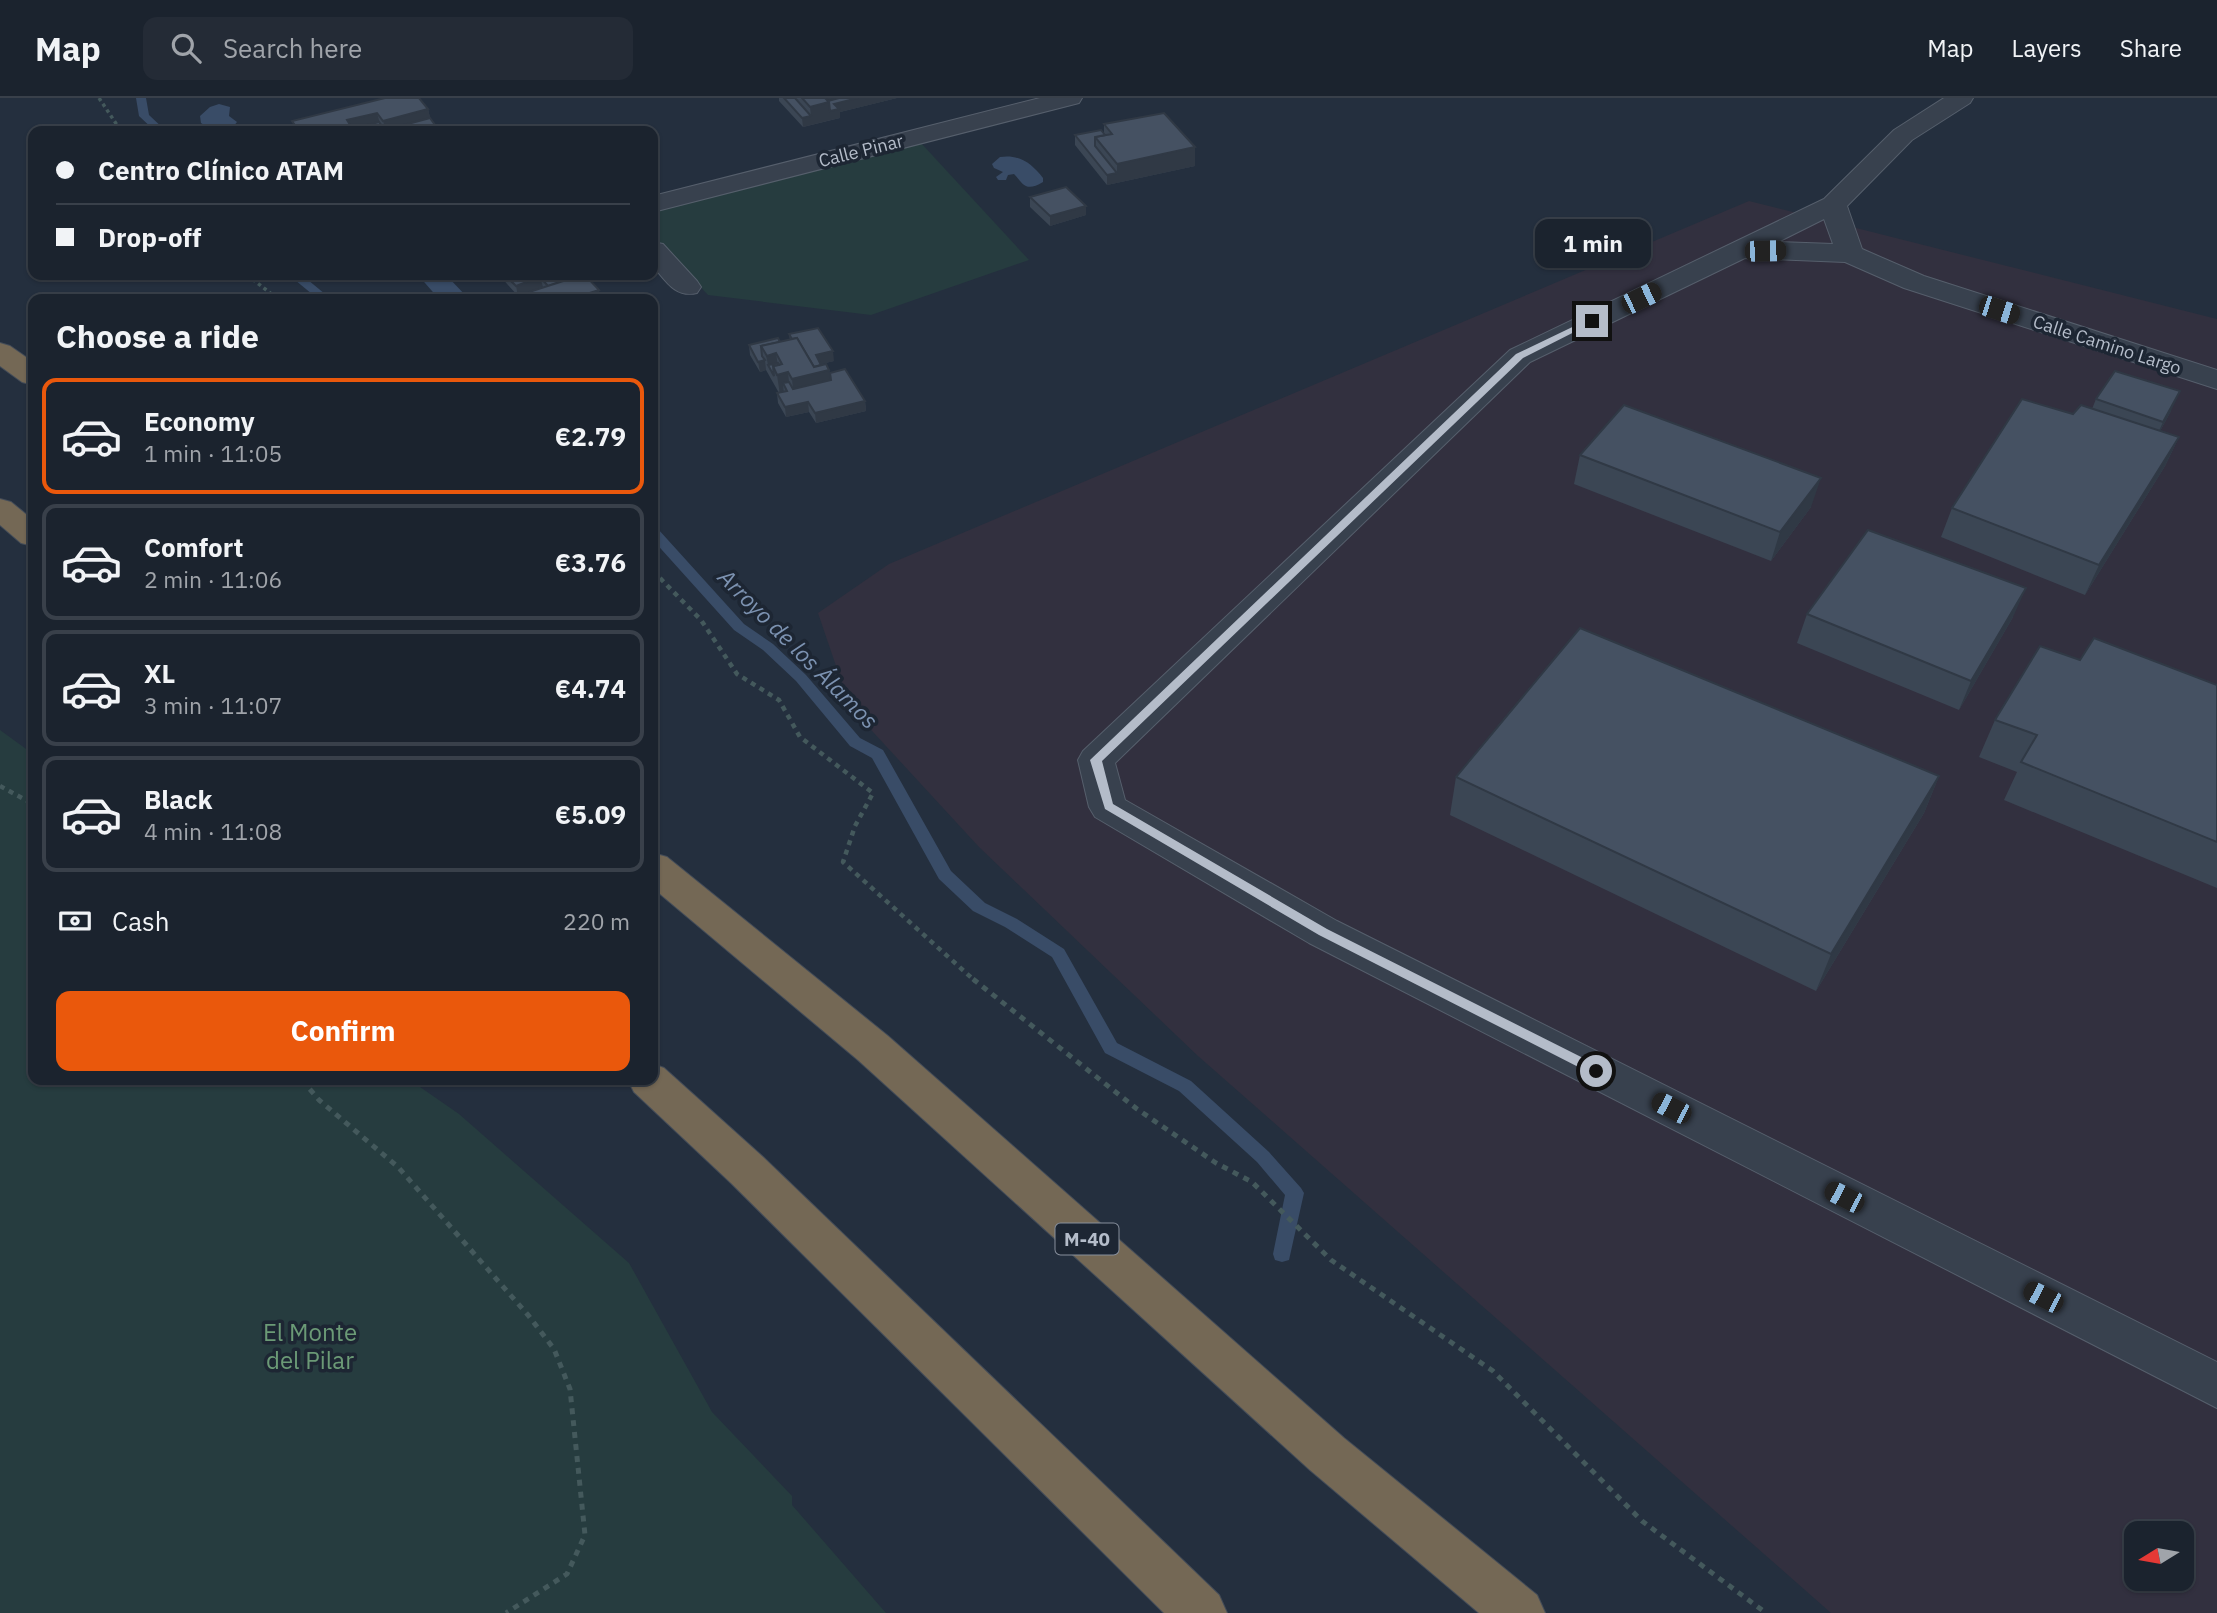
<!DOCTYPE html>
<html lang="en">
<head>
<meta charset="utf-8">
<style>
	:root { --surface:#1b232e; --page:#242b36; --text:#f1f3f6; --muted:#a0a4aa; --line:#39404a; --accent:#ea580c }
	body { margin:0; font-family:"IBM Plex Sans",sans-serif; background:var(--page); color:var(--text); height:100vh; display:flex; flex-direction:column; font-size:26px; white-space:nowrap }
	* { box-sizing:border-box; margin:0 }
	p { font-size:23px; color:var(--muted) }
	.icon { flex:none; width:38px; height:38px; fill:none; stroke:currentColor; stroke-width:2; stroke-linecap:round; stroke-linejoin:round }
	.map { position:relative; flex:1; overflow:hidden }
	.side { position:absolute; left:28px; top:196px; width:630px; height:791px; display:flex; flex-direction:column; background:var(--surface); border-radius:14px; box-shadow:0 2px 5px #0004,0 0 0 2px var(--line) }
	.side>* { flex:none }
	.guide { position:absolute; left:28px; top:28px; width:630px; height:154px; border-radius:14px; box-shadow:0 2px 5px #0004,0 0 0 2px var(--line); display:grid; align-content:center; height:154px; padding:0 28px; background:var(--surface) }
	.needle { width:46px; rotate:259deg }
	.buttons { position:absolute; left:2124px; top:1423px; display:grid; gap:14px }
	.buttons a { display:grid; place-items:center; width:70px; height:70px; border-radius:14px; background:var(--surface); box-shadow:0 2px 5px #0004,0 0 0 2px var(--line); font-size:35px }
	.end { position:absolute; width:32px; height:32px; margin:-16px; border:9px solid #b4bcc9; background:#111; box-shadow:0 0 0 4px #111 }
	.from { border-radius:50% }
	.bubble { position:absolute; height:49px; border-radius:14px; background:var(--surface); box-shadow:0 2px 5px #0004,0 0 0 2px var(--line); font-size:23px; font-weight:800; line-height:49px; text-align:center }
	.car { position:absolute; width:21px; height:42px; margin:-21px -10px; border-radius:9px; box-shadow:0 0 5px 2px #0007; background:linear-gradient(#222 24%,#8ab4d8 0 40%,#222 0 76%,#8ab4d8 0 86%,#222 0) }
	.guide b { display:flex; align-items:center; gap:24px; height:66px; font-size:26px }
	.guide b+b { border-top:2px solid var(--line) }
	.guide i { width:18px; height:18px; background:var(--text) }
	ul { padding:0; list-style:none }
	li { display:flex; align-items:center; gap:21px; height:116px; margin:0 14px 10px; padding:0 14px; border:4px solid var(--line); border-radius:14px }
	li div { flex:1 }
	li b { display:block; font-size:26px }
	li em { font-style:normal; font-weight:800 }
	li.active { border-color:var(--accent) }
	li>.icon { width:63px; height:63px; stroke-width:1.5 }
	h2 { padding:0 28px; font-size:32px; line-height:84px }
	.pay { display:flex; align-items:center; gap:18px; height:77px; padding:0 28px; font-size:26px }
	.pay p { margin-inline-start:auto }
	.primary-button { display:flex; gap:14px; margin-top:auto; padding:14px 28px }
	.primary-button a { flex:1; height:80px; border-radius:14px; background:var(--accent); color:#fff; font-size:28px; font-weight:800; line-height:80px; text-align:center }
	header { display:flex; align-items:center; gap:42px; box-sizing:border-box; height:98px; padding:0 35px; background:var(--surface); border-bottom:2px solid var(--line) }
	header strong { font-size:33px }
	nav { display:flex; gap:38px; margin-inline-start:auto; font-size:24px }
	.search { width:490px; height:63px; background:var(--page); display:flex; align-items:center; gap:18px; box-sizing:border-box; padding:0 24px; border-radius:14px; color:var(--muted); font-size:26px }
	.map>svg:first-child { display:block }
</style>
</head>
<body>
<header>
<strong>Map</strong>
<div class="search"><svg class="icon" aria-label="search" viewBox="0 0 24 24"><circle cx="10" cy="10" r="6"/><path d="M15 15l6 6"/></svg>Search here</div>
<nav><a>Map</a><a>Layers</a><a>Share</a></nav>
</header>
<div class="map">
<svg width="2217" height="1515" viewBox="0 0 2217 1515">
	<rect width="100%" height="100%" fill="#242f3e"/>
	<!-- medical -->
	<path fill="#32303f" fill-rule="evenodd" d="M1749,103L2217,221V1515H1831L1198,958L979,749L850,609L818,515L889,466ZM2137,1435H2182V1480H2137Z"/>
	<!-- green -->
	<g fill="#263c3f">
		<path d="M921,45L1029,162L871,217L708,197L653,138V114Z"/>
		<path d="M0,632L33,656V982H410L459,1016L629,1165L712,1314L792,1398V1407L886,1515H0Z"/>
	</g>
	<!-- water -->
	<g fill="#394c67">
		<path d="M219,6L230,9L229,18L237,24L232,30L213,33L201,25L200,18L210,9Z"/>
		<path d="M1000,59C1020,56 1032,66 1043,80V84C1025,95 1023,85 1014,76L1008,77L1006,82H998L996,79L1003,74L994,70L992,66Z"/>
		<path d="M418,177H446L469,201H439Z"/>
	</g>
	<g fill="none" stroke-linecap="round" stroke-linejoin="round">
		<!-- stream -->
		<g fill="#394c67" fill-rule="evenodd">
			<path d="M136,0H146L149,17L166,33H155L139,18Z"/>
			<path d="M289,177H302L331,201H318Z"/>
			<path d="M653,430L658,431L744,526L773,546L806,577L860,640L883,652L951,773L985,805L1017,821L1064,851L1117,945L1191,983L1269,1054L1301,1090L1304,1095L1289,1162L1282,1164L1275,1162L1273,1156L1285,1097L1257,1064L1179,993L1105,955L1052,859L1005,829L973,813L939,781L872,660L850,648L796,583L763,552L734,532L653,442Z"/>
		</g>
		<!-- minor casing -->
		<g stroke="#565f6c" stroke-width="2">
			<g id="minor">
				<path d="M1040,0H1082L1079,5L653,114V98Z"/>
				<path d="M1944,0H1973L1970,5L1912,42L1847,108L1862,151L1924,178L2217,272V291L1904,190L1845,164L1745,160L1530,264L1115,665L1125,702L1337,823L2217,1264V1310L1309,845L1095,719L1089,709L1078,662L1083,653L1510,252L1824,101L1894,32ZM1824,121L1833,146L1778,144Z"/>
				<path d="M653,144L663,146L697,183L701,189L697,195C675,200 666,183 653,168Z"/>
			</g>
		</g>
		<!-- highway casing -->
		<g stroke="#434c59" stroke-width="2">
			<g id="highway">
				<path d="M0,245L10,248L33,264V287L22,284L0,268Z"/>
				<path d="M0,401L11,404L33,422V448L21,445L0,427Z"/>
				<path d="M653,755L667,759L888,938L1344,1340L1537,1497L1545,1515H1479L1310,1372L858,962L653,790Z"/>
				<path d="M653,966L664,970L763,1059L1219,1497L1227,1515H1164L731,1085L634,994L628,982H653Z"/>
			</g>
		</g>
		<!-- path-far2 -->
		<g stroke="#44595c" stroke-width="3.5" stroke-dasharray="3.5 3.5" stroke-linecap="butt">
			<path d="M99,0L121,33"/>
			<path d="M247,177L278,201"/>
		</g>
		<!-- path-far1 -->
		<g stroke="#44595c" stroke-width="4.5" stroke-dasharray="5 5" stroke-linecap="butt">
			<path d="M653,473L701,522L737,576L779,602L800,639L873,695L855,728L843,764L975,883"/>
			<path d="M0,688L33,706"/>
		</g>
		<!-- path -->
		<g stroke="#44595c" stroke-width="5" stroke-dasharray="6 6" stroke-linecap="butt">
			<path d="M973,881L1137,1011L1216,1065L1252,1084L1331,1162L1493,1273L1642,1423L1766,1515"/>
			<path d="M302,982L319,1002L398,1069L528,1217L554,1251L570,1291L585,1437L567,1476L506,1515"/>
		</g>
		<!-- minor -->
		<use href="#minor" fill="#38414e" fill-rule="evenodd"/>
		<!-- highway -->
		<use href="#highway" fill="#746855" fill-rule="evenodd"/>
	</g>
	<!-- wall -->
	<g fill="#3b4654">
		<path d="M779,0H897L840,14V20L803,29L779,3Z"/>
		<path d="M428,11L430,20L437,33H296L292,23Z"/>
		<path d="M1104,26L1195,68L1107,87L1075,47V37L1104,36Z"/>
		<path d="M1030,99L1086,108V117L1050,128L1030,109Z"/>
		<path d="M499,177H577L599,192L530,201L529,194L543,190L518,198Z"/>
		<path d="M789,236L834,263L821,266L829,272L830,275L865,303L866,313L816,325L809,314L786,319L778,305L777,295H779L766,272L760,274L750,257L749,247L780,244L790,242Z"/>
		<path d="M2096,301L2171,313L2160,333L2179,339L2165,368L2085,497L1941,439L1952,410L2073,316L2092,311Z"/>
		<path d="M1580,357L1811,409L1771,463L1574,386Z"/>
		<path d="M1807,516L2013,519L1959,612L1797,545Z"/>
		<path d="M2080,562L2217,587V790L2004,702L2017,674L1979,659L1995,622Z"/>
		<path d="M1939,678L1924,715L1816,893L1450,717L1456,679Z"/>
	</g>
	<!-- shaded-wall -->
	<g fill="#303945">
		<path d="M813,0H897L840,14V20L831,22L830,12L831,22L803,29L802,20L811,18L810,9Z"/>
		<path d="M428,11L432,28L435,27L437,33H386L383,23Z"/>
		<path d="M377,15L382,33H341L340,21Z"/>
		<path d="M1195,49V68L1107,87V77L1117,75V66Z"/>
		<path d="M1086,108V117L1050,128V118Z"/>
		<path d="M540,179L543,189L518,198L516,188Z"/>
		<path d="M599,192L601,201H571Z"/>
		<path d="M833,253L834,263L817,267L816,257Z"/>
		<path d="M776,255L779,275L773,268L768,267L766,257Z"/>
		<path d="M765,262L766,272L760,274L758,264Z"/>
		<path d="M829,272L832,292L794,301L792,281Z"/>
		<path d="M788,274L790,294L787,293L783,286L784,296L780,297L777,277Z"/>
		<path d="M2180,293L2171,313L2154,344L2163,324Z"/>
		<path d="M865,303L866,313L816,325L815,315Z"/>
		<path d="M808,304L809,314L786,319L785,309Z"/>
		<path d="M2179,339L2165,368L2085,497L2099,467Z"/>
		<path d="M1821,380L1811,409L1771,463L1780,434Z"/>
		<path d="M2026,490L2013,519L1959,612L1971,583Z"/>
		<path d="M1939,678L1924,715L1816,893L1831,856Z"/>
	</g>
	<!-- building -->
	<g fill="#455162" stroke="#303945" stroke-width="2">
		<path d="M385,0H419L428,11L383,23L377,15L347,22L352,30L341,33H299L292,23Z"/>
		<path d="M784,0H795L811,18L802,20Z"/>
		<path d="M802,0H825L829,4L810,9Z"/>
		<path d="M839,0H858L834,6L839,11L830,13L829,4L828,3Z"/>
		<path d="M1164,15L1195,49L1117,66L1095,39L1112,36L1104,26Z"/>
		<path d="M430,20L435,27L411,33H353L352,31L379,24L385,32Z"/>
		<path d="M1101,32L1105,37L1095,39V48L1117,75L1107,77L1075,37Z"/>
		<path d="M1066,89L1086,108L1050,118L1030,99Z"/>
		<path d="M505,177H577L578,178L548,188L540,179L516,188Z"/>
		<path d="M582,177H585L599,192L571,201H531L534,200L529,194Z"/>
		<path d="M818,230L833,253L816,257L821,267L814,269L797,240L792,241L789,236Z"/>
		<path d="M778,240L780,244L761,248L762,258L765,262L758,264L749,247Z"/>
		<path d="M797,240L814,269L826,266L829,272L792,281L788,274L777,277L773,268L782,266L776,255L767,258L761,248Z"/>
		<path d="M778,265L779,267L773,268L774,278L768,267Z"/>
		<path d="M845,271L865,303L815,315L808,304L785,309L777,295L787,293L783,285L789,284L793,291L831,282L830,275Z"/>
		<path d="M2115,273L2180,293L2163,324L2096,301Z"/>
		<path d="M2022,301L2073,316L2081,307L2179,339L2099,467L1952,410Z"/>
		<path d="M1624,307L1821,380L1780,434L1580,357Z"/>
		<path d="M1868,432L2026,490L1971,583L1807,516Z"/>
		<path d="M1580,530L1939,678L1831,856L1456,679Z"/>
		<path d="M2094,540L2217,587V744L2021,664L2037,637L1995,622L2040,548L2080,562Z"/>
	</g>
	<!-- route -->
	<path fill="#b4bcc9" d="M1589,221L1596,223L1523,260L1102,663L1113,706L1327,831L1601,969V976L1596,978L1319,837L1105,711L1090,662L1516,256Z"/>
	<g text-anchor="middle" stroke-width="7" stroke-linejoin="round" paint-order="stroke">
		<!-- far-street labels -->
		<g font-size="18" fill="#b4bcc9" stroke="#1d2633">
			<text transform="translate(861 53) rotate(-14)" y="6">Calle Pinar</text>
			<text transform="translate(2107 247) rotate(18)" y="6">Calle Camino Largo</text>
		</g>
		<!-- shield labels -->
		<rect fill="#1d2633" stroke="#878f9c" stroke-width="2" x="1055.5" y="1125.5" width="63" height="31" rx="5"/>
		<g font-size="19" font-weight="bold" fill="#b4bcc9">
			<text x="1087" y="1148">M-40</text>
		</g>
		<!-- water labels -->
		<g font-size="23" font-style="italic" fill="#7c92b1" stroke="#1d2633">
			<text transform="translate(798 551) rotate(45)" y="8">Arroyo de los Álamos</text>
		</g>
		<!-- near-park labels -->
		<g font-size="24" fill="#6b9a76" stroke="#1d2633">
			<text x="310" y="1243">El Monte<tspan x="310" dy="28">del Pilar</tspan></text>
		</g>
	</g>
</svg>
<div class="buttons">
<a><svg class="needle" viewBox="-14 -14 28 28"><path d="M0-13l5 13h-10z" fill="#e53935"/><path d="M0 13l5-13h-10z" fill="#a0a4aa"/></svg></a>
</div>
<i class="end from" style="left:1596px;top:973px"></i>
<i class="end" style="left:1592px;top:223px"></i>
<div class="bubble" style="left:1535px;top:121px;width:116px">1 min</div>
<i class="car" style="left:1765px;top:153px;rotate:89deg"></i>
<i class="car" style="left:1641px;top:200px;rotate:64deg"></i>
<i class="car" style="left:1999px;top:212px;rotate:108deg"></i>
<i class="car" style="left:1671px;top:1010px;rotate:297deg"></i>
<i class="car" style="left:1844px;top:1099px;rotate:297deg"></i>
<i class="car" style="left:2043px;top:1199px;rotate:297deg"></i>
<div class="guide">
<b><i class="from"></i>Centro Clínico ATAM</b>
<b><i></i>Drop-off</b>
</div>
<section class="side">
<h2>Choose a ride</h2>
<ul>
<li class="active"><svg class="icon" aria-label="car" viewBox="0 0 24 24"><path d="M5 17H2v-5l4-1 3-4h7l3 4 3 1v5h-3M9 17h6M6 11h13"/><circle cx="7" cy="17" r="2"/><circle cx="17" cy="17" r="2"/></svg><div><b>Economy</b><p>1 min · 11:05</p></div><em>€2.79</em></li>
<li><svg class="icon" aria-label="car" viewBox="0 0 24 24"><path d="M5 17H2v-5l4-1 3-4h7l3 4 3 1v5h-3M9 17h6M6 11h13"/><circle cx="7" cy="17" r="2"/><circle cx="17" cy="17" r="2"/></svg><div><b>Comfort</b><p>2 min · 11:06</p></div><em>€3.76</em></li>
<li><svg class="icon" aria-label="car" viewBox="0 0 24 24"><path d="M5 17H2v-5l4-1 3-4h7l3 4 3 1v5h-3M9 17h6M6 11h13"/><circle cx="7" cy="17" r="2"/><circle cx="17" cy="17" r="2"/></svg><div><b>XL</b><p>3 min · 11:07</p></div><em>€4.74</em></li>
<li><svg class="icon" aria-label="car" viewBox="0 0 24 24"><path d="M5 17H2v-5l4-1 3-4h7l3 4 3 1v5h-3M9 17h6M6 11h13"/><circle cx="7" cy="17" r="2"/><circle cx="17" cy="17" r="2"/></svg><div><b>Black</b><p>4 min · 11:08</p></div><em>€5.09</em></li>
</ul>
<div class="pay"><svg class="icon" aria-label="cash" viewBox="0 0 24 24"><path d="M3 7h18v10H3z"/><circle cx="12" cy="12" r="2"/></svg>Cash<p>220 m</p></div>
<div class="primary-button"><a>Confirm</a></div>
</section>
</div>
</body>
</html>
